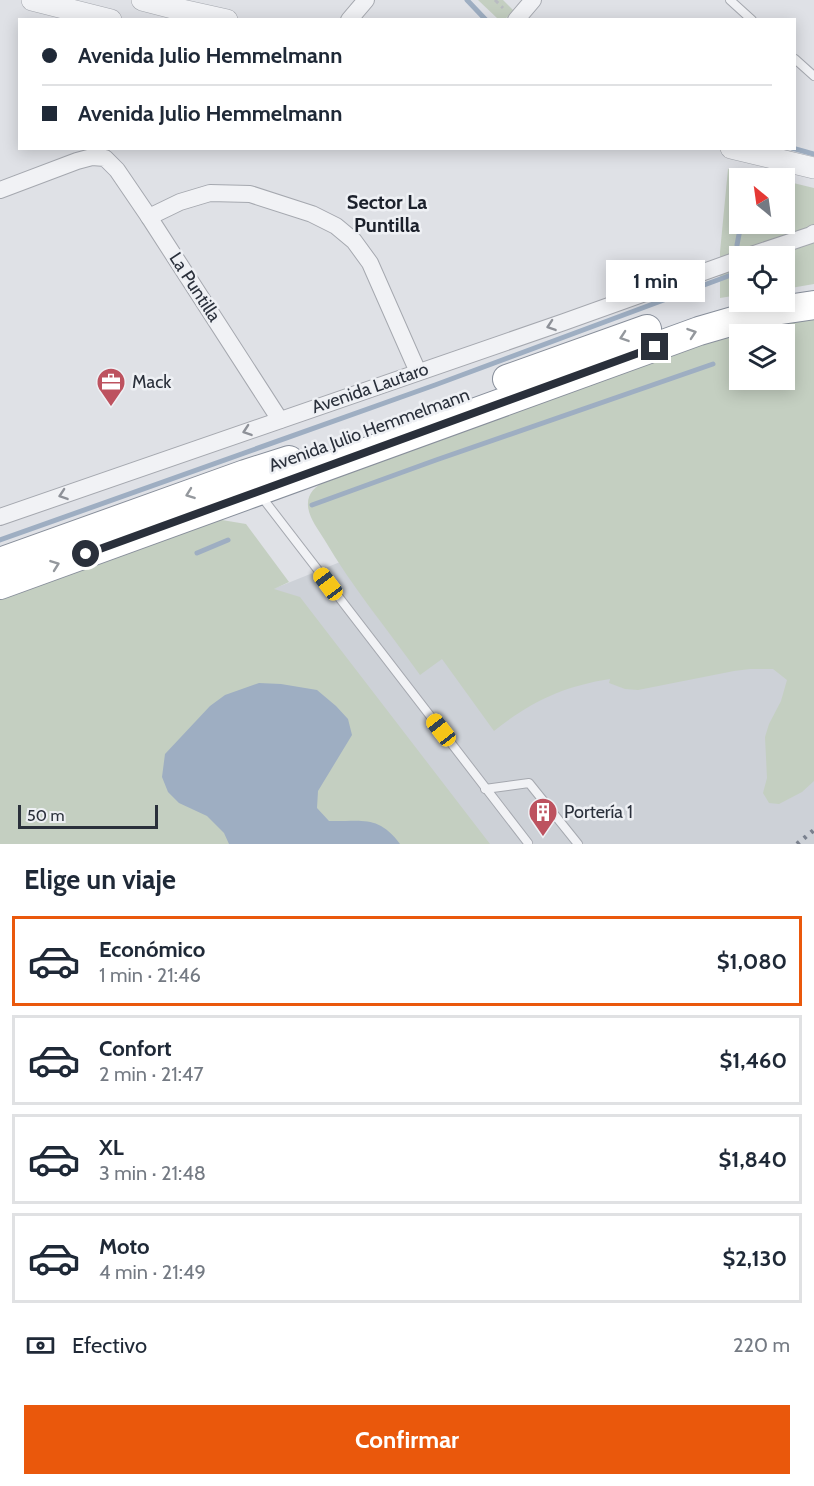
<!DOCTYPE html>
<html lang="es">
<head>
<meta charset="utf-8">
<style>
	:root { --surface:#fff; --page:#f6f6f7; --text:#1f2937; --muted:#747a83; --line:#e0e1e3; --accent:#ea580c }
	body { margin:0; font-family:Cabin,sans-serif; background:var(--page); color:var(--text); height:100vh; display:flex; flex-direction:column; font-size:22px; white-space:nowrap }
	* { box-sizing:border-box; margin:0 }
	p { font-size:20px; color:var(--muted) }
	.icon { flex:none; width:33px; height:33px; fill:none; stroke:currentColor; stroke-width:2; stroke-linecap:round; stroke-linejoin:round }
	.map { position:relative; height:844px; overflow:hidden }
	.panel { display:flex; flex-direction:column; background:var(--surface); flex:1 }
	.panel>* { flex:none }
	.guide { position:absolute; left:18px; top:18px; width:778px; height:132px; border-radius:0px; box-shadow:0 3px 15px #0003; display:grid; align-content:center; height:132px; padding:0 24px; background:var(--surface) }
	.needle { width:39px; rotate:331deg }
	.controls { position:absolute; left:729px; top:168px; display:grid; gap:12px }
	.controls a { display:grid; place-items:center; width:66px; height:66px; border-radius:0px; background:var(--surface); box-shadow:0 3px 15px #0003; font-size:30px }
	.scale { position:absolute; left:18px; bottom:15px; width:140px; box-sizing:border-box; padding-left:6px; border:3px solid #2a303b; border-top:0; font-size:16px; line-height:21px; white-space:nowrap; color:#2a303b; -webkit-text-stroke:4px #eef0f4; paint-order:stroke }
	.end { position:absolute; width:27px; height:27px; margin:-14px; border:8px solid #2a303b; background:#fff; box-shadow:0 0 0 3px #fff }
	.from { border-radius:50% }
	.bubble { position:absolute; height:42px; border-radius:0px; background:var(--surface); box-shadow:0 3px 15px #0003; font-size:20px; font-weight:700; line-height:42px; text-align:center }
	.car { position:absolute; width:18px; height:36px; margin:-18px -9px; border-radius:8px; box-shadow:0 0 4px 2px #0007; background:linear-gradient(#f5c518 24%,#345 0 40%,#f5c518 0 76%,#345 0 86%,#f5c518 0) }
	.guide b { display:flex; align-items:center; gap:21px; height:57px; font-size:22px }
	.guide b+b { border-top:2px solid var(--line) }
	.guide i { width:15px; height:15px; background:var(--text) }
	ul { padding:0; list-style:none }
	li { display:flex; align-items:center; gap:18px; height:90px; margin:0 12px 9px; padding:0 12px; border:3px solid var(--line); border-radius:0px }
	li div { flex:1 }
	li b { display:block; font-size:22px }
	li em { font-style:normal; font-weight:700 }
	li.on { border-color:var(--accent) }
	li>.icon { width:54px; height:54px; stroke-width:1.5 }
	h2 { padding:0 24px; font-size:27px; line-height:72px }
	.pay { display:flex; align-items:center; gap:15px; height:66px; padding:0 24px; font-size:22px }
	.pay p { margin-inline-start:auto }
	.primary-button { display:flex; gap:12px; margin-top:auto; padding:12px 24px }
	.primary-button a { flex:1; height:69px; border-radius:0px; background:var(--accent); color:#fff; font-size:24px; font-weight:700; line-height:69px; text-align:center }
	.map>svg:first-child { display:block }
</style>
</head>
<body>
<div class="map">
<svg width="814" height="844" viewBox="0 0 814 844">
	<rect width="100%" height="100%" fill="#dfe1e6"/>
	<!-- built -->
	<path fill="#cdd1d7" d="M814,392V844H0L273,589L601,457Z"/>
	<!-- green -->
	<g fill="#c4cfc1" fill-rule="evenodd">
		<path d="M478,0H503L514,11L505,19H498Z"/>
		<path d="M728,169L772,178H740V224H784L785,181L814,188V284L785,289L784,256H740L739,295L720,298V252Z"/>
		<path d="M814,316V781L802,792L779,804L769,803L763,793L767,778L765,737L769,724L781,701L787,680L773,669H750L734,671L638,690L625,689L609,683L610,679C564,686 530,702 494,731L442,659L420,675C388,630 352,587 324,539C318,529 309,518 308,506C307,494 315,486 325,482L713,338ZM740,334H784V380H740Z"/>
		<path d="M210,518L246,524L289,582L274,589L300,597L490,844H0V594Z"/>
	</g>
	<!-- water -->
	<path fill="#9eaec2" d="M259,683L281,684L317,690L336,706L348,719L352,735L318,791L317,808L329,821C361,822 378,814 400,844H229L224,833L207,816L179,803L168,792L162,777L165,754L210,706L225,695Z"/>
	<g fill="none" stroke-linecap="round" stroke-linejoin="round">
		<!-- stream -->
		<g stroke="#9eaec2" stroke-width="5">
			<path d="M467,0L486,20"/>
			<path d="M792,148L814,154"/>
			<path d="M751,178L752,174"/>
			<path d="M737,245L741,224"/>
			<path d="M312,505L436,460L713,364"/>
			<path d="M0,540L435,385L731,275"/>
			<path d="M197,553L228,540"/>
		</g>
		<!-- service casing -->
		<g stroke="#a5a8af" stroke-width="10">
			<g id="service">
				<path d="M730,0L752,20"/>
				<path d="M795,59L814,76"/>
				<path d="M261,496L528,843"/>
				<path d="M485,789L529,783L578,844"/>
			</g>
		</g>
		<!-- minor casing -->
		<g stroke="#a5a8af" stroke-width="18">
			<g id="minor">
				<path d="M349,20L366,0"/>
				<path d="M516,20L533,0"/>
				<path d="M0,190L77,161L92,157L105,158L117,170L149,217L280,420"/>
				<path d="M149,217L180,202L210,193L250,194L312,214L336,226L354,241L370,263L418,372"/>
				<path d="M748,256L811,235L814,233"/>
				<path d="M0,517L564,322L740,259"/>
			</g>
		</g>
		<!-- tertiary casing -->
		<g stroke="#a5a8af" stroke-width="22">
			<g id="tertiary">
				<path d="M32,0L111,20"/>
				<path d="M142,0L173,8L227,20"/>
				<path d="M731,148L814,168"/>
			</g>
		</g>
		<!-- trunk casing -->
		<g stroke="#888f9b" stroke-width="30">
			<g id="trunk">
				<path d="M507,379L647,329"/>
				<path d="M0,562L245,474L289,460"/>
				<path d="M0,585L699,331L761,313L814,305"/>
			</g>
		</g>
		<!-- path -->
		<path stroke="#b9bcc1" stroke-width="3" stroke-dasharray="4.5 4.5" stroke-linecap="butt" d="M495,0L503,8"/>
		<!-- service -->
		<use href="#service" stroke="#f1f2f5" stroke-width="8"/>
		<!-- minor -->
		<use href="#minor" stroke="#f1f2f5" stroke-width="16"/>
		<!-- tertiary -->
		<use href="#tertiary" stroke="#f1f2f5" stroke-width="21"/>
		<!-- trunk -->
		<use href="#trunk" stroke="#fff" stroke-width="28"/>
		<!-- rail -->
		<path stroke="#7a818e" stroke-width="4.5" stroke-dasharray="3 6" stroke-linecap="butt" d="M797,844L814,830"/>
	</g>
	<!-- one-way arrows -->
	<defs><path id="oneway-chevron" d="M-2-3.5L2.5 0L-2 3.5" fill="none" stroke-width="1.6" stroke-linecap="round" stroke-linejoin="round" transform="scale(1.5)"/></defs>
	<g stroke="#8e9198">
		<use href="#oneway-chevron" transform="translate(551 326) rotate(161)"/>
		<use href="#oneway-chevron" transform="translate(247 431) rotate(161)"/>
		<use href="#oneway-chevron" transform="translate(63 495) rotate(161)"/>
	</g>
	<g stroke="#94989d">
		<use href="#oneway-chevron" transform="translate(692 333) rotate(-19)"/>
		<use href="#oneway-chevron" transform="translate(624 337) rotate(161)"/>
		<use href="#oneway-chevron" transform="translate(190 494) rotate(160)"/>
		<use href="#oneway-chevron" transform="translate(55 565) rotate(-20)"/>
	</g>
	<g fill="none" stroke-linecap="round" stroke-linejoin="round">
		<!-- route -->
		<path stroke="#2a303b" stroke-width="8" d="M86,554L655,347"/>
	</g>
	<!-- icons -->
	<defs>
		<g id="office-pin" transform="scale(1.5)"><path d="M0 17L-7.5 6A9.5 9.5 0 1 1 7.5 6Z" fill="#bd525f" stroke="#eef0f4"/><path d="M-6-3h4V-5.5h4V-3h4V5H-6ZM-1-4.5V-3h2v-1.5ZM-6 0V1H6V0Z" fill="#fff"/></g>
		<g id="building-pin" transform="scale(1.5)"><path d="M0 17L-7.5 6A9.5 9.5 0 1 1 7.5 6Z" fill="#bd525f" stroke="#eef0f4"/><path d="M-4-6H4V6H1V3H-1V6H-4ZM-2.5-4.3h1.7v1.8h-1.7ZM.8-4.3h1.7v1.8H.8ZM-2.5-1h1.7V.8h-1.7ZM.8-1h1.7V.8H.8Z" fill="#fff"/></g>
	</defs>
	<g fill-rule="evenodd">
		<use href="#office-pin" x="111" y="382"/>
		<use href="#building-pin" x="543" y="812"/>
	</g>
	<g text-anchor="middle" stroke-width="5" stroke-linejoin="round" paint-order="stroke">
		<!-- street labels -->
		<g font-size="18" fill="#2a303b" stroke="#eef0f4">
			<text transform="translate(195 287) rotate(57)" y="6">La Puntilla</text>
			<text transform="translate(370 388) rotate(-19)" y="6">Avenida Lautaro</text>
			<text transform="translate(369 430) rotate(-20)" y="6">Avenida Julio Hemmelmann</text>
		</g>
		<!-- poi labels -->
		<g font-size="18" fill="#2a303b" stroke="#eef0f4" text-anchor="start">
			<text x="132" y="388">Mack</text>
			<text x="564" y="818">Portería 1</text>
		</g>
		<!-- neighbourhood labels -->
		<g font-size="20" font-weight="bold" fill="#1c212c" stroke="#eef0f4">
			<text x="387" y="209">Sector La<tspan x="387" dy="23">Puntilla</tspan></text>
		</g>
	</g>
</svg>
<div class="controls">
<a><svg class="needle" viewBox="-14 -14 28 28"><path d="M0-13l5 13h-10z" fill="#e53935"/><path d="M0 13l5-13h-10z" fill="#747a83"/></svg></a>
<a><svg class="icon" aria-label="locate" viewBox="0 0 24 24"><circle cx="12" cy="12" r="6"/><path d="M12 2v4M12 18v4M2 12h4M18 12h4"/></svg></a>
<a><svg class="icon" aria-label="layers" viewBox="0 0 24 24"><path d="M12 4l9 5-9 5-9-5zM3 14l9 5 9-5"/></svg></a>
</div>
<div class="scale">50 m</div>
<i class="end from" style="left:86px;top:554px"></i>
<i class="end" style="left:655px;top:347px"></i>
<div class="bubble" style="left:606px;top:260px;width:99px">1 min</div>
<i class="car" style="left:328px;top:584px;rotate:323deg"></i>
<i class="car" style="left:441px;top:730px;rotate:322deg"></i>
<div class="guide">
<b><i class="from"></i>Avenida Julio Hemmelmann</b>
<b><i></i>Avenida Julio Hemmelmann</b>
</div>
</div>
<section class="panel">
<h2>Elige un viaje</h2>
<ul>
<li class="on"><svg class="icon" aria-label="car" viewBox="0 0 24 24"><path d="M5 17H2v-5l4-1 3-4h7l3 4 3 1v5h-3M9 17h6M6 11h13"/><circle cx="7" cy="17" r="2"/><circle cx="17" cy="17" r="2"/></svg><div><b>Económico</b><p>1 min · 21:46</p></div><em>$1,080</em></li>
<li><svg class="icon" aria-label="car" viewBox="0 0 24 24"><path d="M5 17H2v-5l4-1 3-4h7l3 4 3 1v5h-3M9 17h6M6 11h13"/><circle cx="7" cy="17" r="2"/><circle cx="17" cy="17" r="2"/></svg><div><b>Confort</b><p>2 min · 21:47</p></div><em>$1,460</em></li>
<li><svg class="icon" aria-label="car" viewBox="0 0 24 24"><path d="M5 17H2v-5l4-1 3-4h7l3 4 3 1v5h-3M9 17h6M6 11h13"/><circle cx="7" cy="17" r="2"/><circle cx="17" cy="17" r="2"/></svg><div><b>XL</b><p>3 min · 21:48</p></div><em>$1,840</em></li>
<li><svg class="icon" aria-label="car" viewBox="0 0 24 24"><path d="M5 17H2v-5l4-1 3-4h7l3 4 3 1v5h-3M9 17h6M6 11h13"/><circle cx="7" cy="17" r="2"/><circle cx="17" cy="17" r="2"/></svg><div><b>Moto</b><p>4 min · 21:49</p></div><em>$2,130</em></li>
</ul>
<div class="pay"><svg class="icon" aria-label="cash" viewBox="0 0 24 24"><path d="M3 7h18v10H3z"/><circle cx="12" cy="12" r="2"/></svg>Efectivo<p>220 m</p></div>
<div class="primary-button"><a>Confirmar</a></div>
</section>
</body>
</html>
